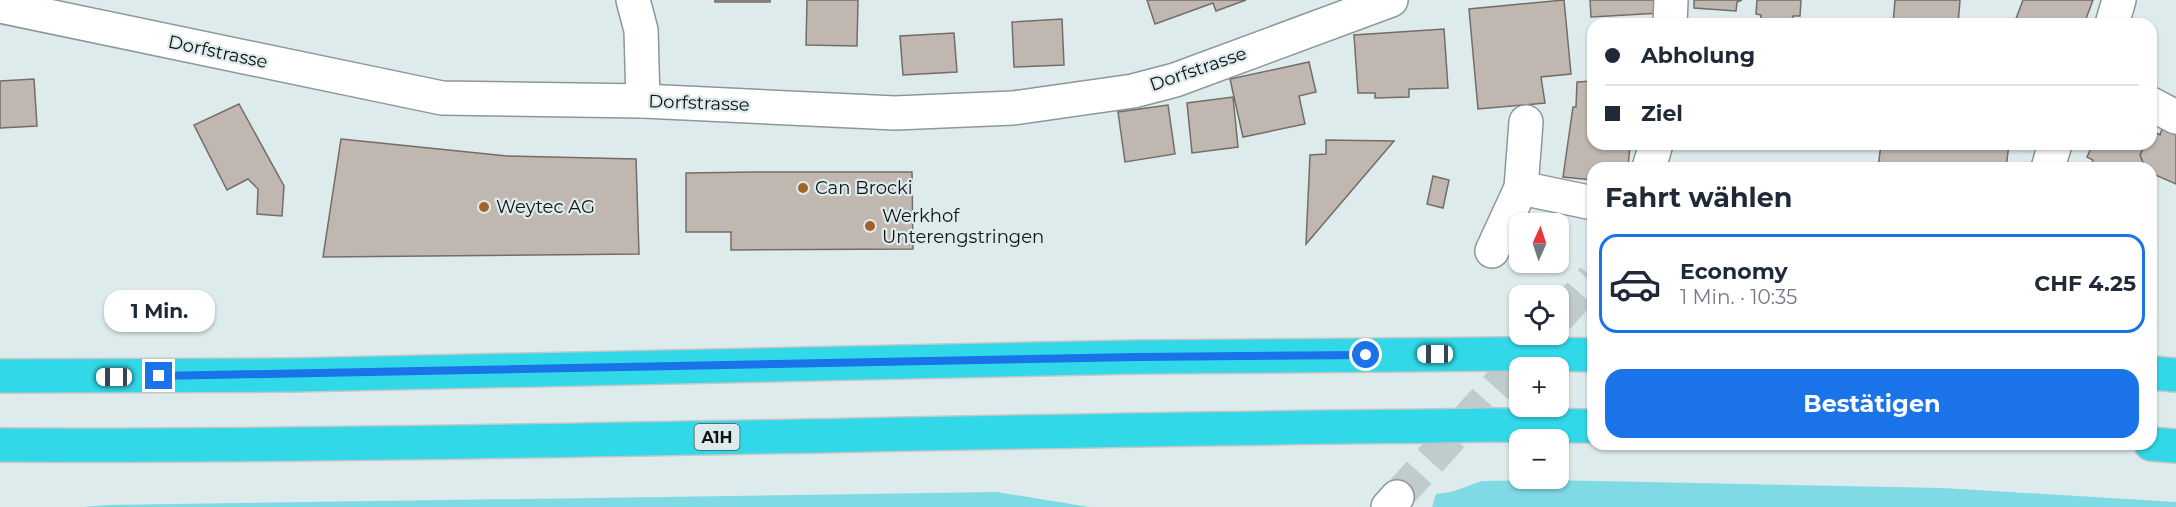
<!DOCTYPE html>
<html lang="de">
<head>
<meta charset="utf-8">
<style>
	:root { --surface:#fff; --page:#f6f6f7; --text:#1f2937; --muted:#747a83; --line:#e0e1e3; --accent:#1a73e8 }
	body { margin:0; font-family:Montserrat,sans-serif; background:var(--page); color:var(--text); height:100vh; display:flex; flex-direction:column; font-size:22px; white-space:nowrap }
	* { box-sizing:border-box; margin:0 }
	p { font-size:20px; color:var(--muted) }
	.icon { flex:none; width:33px; height:33px; fill:none; stroke:currentColor; stroke-width:2; stroke-linecap:round; stroke-linejoin:round }
	.map { position:relative; flex:1; overflow:hidden }
	.details { position:absolute; left:1587px; top:162px; width:570px; height:288px; display:flex; flex-direction:column; background:var(--surface); border-radius:18px; box-shadow:0 2px 4px #0004 }
	.details>* { flex:none }
	.guide { position:absolute; left:1587px; top:18px; width:570px; height:132px; border-radius:18px; box-shadow:0 2px 4px #0004; display:grid; align-content:center; height:132px; padding:0 18px; background:var(--surface) }
	.needle { width:39px; rotate:3deg }
	.tools { position:absolute; left:1509px; top:213px; display:grid; gap:12px }
	.tools a { display:grid; place-items:center; width:60px; height:60px; border-radius:12px; background:var(--surface); box-shadow:0 2px 4px #0004; font-size:30px }
	.end { position:absolute; width:27px; height:27px; margin:-14px; border:8px solid #1a73e8; background:#fff; box-shadow:0 0 0 3px #fff }
	.from { border-radius:50% }
	.bubble { position:absolute; height:42px; border-radius:18px; background:var(--surface); box-shadow:0 2px 4px #0004; font-size:20px; font-weight:700; line-height:42px; text-align:center }
	.car { position:absolute; width:18px; height:36px; margin:-18px -9px; border-radius:8px; box-shadow:0 0 4px 2px #0007; background:linear-gradient(#fff 24%,#345 0 40%,#fff 0 76%,#345 0 86%,#fff 0) }
	.guide b { display:flex; align-items:center; gap:21px; height:57px; font-size:22px }
	.guide b+b { border-top:2px solid var(--line) }
	.guide i { width:15px; height:15px; background:var(--text) }
	ul { padding:0; list-style:none }
	li { display:flex; align-items:center; gap:18px; height:99px; margin:0 12px 9px; padding:0 6px; border:3px solid transparent; border-radius:18px }
	li div { flex:1 }
	li b { display:block; font-size:22px }
	li em { font-style:normal; font-weight:700 }
	li.active { border-color:var(--accent) }
	li>.icon { width:54px; height:54px; stroke-width:1.5 }
	h2 { padding:0 18px; font-size:27px; line-height:72px }
	.cta { display:flex; gap:12px; margin-top:auto; padding:12px 18px }
	.cta a { flex:1; height:69px; border-radius:18px; background:var(--accent); color:#fff; font-size:24px; font-weight:700; line-height:69px; text-align:center }
	.map>svg:first-child { display:block }
</style>
</head>
<body>
<div class="map">
<svg width="2176" height="507" viewBox="0 0 2176 507">
	<rect width="100%" height="100%" fill="#deebec"/>
	<!-- green -->
	<g fill="#7fdae5">
		<path d="M1546,480L1943,488L2176,502V507H1432L1436,494L1451,492L1482,481Z"/>
		<path d="M997,492L1089,507H83L107,505Z"/>
	</g>
	<!-- building -->
	<g fill="#c0b7b1" stroke="#746c67" stroke-width="1.5">
		<rect x="715" y="0" width="55" height="2"/>
		<path d="M807,0H858L857,46L806,45Z"/>
		<path d="M1147,0H1246L1216,11L1213,3L1155,24Z"/>
		<path d="M1564,0L1571,74L1541,77L1545,103L1478,109L1469,9Z"/>
		<path d="M1590,0H1661V13L1591,17Z"/>
		<path d="M1694,0H1742L1737,2L1736,11L1694,8Z"/>
		<path d="M1757,0H1801L1800,16H1793L1792,24H1760L1761,15L1756,14Z"/>
		<path d="M1895,0H1960L1958,24H1893Z"/>
		<path d="M2023,0H2093L2084,24H2014Z"/>
		<path d="M1062,19L1064,65L1014,67L1012,22Z"/>
		<path d="M1444,29L1448,88L1409,89V97L1375,98V93H1358L1354,35Z"/>
		<path d="M954,33L957,72L903,75L900,36Z"/>
		<path d="M1309,62L1316,92L1299,96L1305,124L1243,137L1230,79Z"/>
		<path d="M34,79L37,126L0,128V81Z"/>
		<path d="M1593,81V144H1630L1628,168H1593V180L1563,177L1573,107H1576L1577,82Z"/>
		<path d="M1233,97L1238,147L1192,153L1187,103Z"/>
		<path d="M239,104L284,186L282,216L257,214L258,189L248,179L227,190L194,125Z"/>
		<path d="M1168,105L1175,154L1125,162L1118,112Z"/>
		<path d="M2162,129L2176,135V184L2151,173V168H2145L2140,155L2145,144H2151V130L2160,135Z"/>
		<path d="M341,139L507,156L636,159L639,254L323,257Z"/>
		<path d="M1326,140L1394,141L1306,244L1310,155L1326,154Z"/>
		<path d="M1881,144H2009L2006,168H1878Z"/>
		<path d="M2093,144H2145L2140,155L2145,168H2090L2093,160L2087,157Z"/>
		<path d="M754,172H912L913,249L731,250V232H686V173Z"/>
		<path d="M1433,176L1449,180L1443,208L1427,204Z"/>
	</g>
	<g fill="none" stroke-linecap="round" stroke-linejoin="round">
		<!-- minor-tunnel -->
		<g stroke="#bfcbcc" stroke-width="33" stroke-dasharray="33 16" stroke-linecap="butt">
			<path d="M1558,318L1593,278"/>
			<path d="M1397,497L1544,334"/>
		</g>
		<!-- minor casing -->
		<g stroke="#8c9799" stroke-width="36">
			<g id="minor">
				<path d="M633,0L641,30L643,101"/>
				<path d="M0,6L442,98L643,101L895,113L1013,108L1133,91L1175,80L1391,0"/>
				<path d="M1670,24L1671,0"/>
				<path d="M2112,24L2119,0"/>
				<path d="M2151,104L2176,117"/>
				<path d="M1649,168L1656,144"/>
				<path d="M2048,168L2055,144"/>
				<path d="M1521,188L1593,203"/>
				<path d="M1492,251L1521,188L1526,122"/>
				<path d="M1388,507L1397,497"/>
			</g>
		</g>
		<!-- highway casing -->
		<g stroke="#c5c6c7" stroke-width="36">
			<g id="highway">
				<path d="M1551,354L1593,355"/>
				<path d="M2151,373L2176,375"/>
				<path d="M0,376L293,375L1137,357L1504,354"/>
				<path d="M1490,425L1593,426"/>
				<path d="M2151,444L2176,446"/>
				<path d="M0,445C478,447 955,430 1433,426"/>
			</g>
		</g>
		<!-- minor -->
		<use href="#minor" stroke="#fff" stroke-width="33"/>
		<!-- highway -->
		<use href="#highway" stroke="#31d8e8" stroke-width="33"/>
		<!-- highway-bridge casing -->
		<g stroke="#c5c6c7" stroke-width="36" stroke-linecap="butt">
			<g id="highway-bridge">
				<path d="M1504,354H1551"/>
				<path d="M1433,426L1490,425"/>
			</g>
		</g>
		<!-- highway-bridge -->
		<use href="#highway-bridge" stroke="#31d8e8" stroke-width="33"/>
	</g>
	<g fill="none" stroke-linecap="round" stroke-linejoin="round">
		<!-- route -->
		<path stroke="#1a73e8" stroke-width="8" d="M159,376L1137,357L1366,355"/>
	</g>
	<!-- markers -->
	<g fill="#a2622c" stroke="#deebec" stroke-width="2">
		<circle cx="803" cy="188" r="6"/>
		<circle cx="484" cy="207" r="6"/>
		<circle cx="870" cy="226" r="6"/>
	</g>
	<g text-anchor="middle" stroke-width="4.5" stroke-linejoin="round" paint-order="stroke">
		<!-- shield labels -->
		<rect fill="#deebec" stroke="#4d5455" stroke-width="1.5" x="694.5" y="424" width="45" height="26" rx="4.5"/>
		<g font-size="16" font-weight="bold" fill="#0f1314">
			<text x="717" y="443">A1H</text>
		</g>
		<!-- street labels -->
		<g font-size="18" fill="#0f1314" stroke="#deebec">
			<text transform="translate(218 52) rotate(12)" y="6">Dorfstrasse</text>
			<text transform="translate(1198 69) rotate(-19)" y="6">Dorfstrasse</text>
			<text transform="translate(699 103) rotate(2)" y="6">Dorfstrasse</text>
		</g>
		<!-- poi labels -->
		<g font-size="18" fill="#0f1314" stroke="#deebec" text-anchor="start">
			<text x="815" y="194">Can Brocki</text>
			<text x="496" y="213">Weytec AG</text>
			<text x="882" y="222">Werkhof<tspan x="882" dy="21">Unterengstringen</tspan></text>
		</g>
	</g>
</svg>
<div class="tools">
<a><svg class="needle" viewBox="-14 -14 28 28"><path d="M0-13l5 13h-10z" fill="#e53935"/><path d="M0 13l5-13h-10z" fill="#747a83"/></svg></a>
<a><svg class="icon" aria-label="locate" viewBox="0 0 24 24"><circle cx="12" cy="12" r="6"/><path d="M12 2v4M12 18v4M2 12h4M18 12h4"/></svg></a>
<a>+</a>
<a>−</a>
</div>
<i class="end from" style="left:1366px;top:355px"></i>
<i class="end" style="left:159px;top:376px"></i>
<div class="bubble" style="left:104px;top:290px;width:111px">1 Min.</div>
<i class="car" style="left:1435px;top:354px;rotate:270deg"></i>
<i class="car" style="left:114px;top:377px;rotate:270deg"></i>
<div class="guide">
<b><i class="from"></i>Abholung</b>
<b><i></i>Ziel</b>
</div>
<section class="details">
<h2>Fahrt wählen</h2>
<ul>
<li class="active"><svg class="icon" aria-label="car" viewBox="0 0 24 24"><path d="M5 17H2v-5l4-1 3-4h7l3 4 3 1v5h-3M9 17h6M6 11h13"/><circle cx="7" cy="17" r="2"/><circle cx="17" cy="17" r="2"/></svg><div><b>Economy</b><p>1 Min. · 10:35</p></div><em>CHF 4.25</em></li>
</ul>
<div class="cta"><a>Bestätigen</a></div>
</section>
</div>
</body>
</html>
